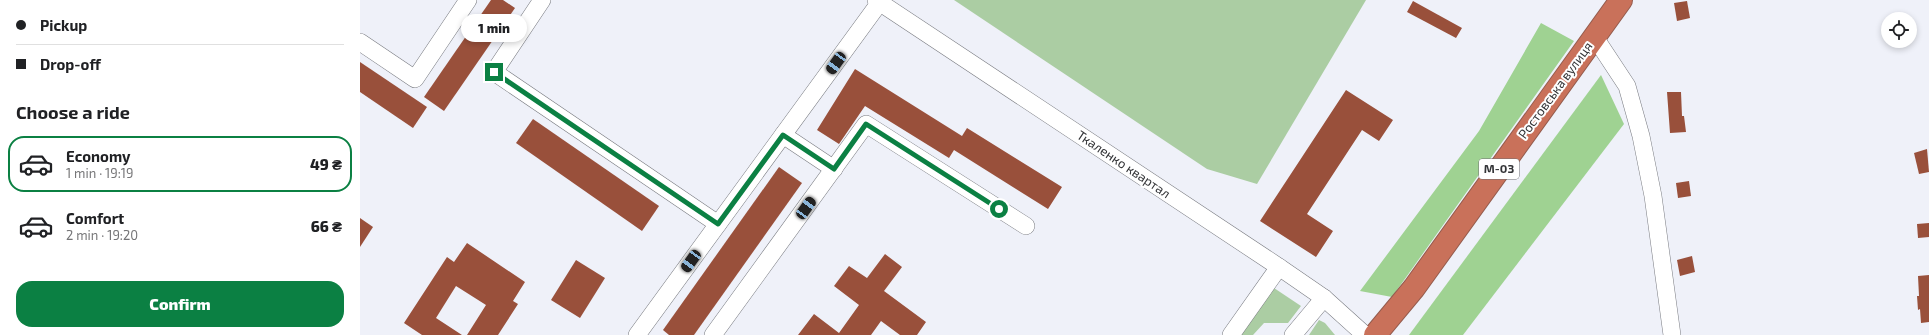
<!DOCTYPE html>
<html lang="en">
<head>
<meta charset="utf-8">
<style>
	:root { --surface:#fff; --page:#f6f6f6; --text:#202124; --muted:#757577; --line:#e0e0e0; --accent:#0b8043 }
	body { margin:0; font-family:"Exo 2",sans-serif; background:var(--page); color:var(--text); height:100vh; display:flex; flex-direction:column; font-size:15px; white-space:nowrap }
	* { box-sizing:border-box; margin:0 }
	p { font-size:13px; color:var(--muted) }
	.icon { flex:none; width:22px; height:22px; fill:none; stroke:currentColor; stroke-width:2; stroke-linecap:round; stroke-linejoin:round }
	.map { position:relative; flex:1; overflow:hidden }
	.drawer { display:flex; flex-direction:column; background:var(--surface); width:360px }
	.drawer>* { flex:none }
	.hud { display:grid; align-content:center; height:88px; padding:0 16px; background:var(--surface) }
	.tools { position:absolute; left:1521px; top:12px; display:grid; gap:8px }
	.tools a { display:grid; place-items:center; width:36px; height:36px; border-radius:50%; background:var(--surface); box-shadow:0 2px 6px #0003; font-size:20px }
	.end { position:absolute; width:18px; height:18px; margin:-9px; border:5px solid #0b8043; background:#fff; box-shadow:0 0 0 2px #fff }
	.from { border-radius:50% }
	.bubble { position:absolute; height:28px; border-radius:14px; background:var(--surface); box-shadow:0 2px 6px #0003; font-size:13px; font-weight:800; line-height:28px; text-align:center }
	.car { position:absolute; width:12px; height:24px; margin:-12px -6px; border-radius:5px; box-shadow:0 0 3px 1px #0007; background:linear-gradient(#222 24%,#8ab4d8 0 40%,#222 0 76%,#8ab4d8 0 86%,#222 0) }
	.hud b { display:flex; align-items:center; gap:14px; height:38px; font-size:15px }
	.hud b+b { border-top:1px solid var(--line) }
	.hud i { width:10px; height:10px; background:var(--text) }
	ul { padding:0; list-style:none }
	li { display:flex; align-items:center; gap:12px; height:56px; margin:0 8px 6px; padding:0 8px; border:2px solid transparent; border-radius:16px }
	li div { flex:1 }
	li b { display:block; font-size:15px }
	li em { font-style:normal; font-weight:800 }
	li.selected { border-color:var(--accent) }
	li>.icon { width:36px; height:36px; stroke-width:1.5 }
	h2 { padding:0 16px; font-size:18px; line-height:48px }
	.cta { display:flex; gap:8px; margin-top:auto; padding:8px 16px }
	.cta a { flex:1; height:46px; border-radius:16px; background:var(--accent); color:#fff; font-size:16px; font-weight:800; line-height:46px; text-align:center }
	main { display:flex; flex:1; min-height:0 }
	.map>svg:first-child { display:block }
</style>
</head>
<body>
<main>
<section class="drawer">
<div class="hud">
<b><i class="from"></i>Pickup</b>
<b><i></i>Drop-off</b>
</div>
<h2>Choose a ride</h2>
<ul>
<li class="selected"><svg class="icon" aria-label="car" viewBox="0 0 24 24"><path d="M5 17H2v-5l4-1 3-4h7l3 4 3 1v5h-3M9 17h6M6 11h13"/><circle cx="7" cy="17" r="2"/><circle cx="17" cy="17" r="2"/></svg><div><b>Economy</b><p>1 min · 19:19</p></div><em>49 ₴</em></li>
<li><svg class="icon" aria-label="car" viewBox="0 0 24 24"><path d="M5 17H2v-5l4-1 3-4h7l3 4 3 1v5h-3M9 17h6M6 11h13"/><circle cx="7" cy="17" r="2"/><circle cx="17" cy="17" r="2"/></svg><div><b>Comfort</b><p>2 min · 19:20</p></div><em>66 ₴</em></li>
</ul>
<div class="cta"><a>Confirm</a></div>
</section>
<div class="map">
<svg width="1569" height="335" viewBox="0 0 1569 335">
	<rect width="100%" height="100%" fill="#eff1f9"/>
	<!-- green -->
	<g fill="#abcda3">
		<path d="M594,0H1006L897,184L847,169Z"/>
		<path d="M911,286L941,306L928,323H904L893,335H878Z"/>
		<path d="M959,320L965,323L975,335H949Z"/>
	</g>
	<!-- forest -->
	<g fill="#9fd292">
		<path d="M1181,23L1214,41L1032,297L1000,291L1119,131Z"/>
		<path d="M1241,75L1264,124L1103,335H1049Z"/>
	</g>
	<!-- building -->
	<g fill="#99503b">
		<path d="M131,0H143L155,8L84,111L64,97Z"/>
		<path d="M1053,1L1102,28L1096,38L1047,12Z"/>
		<path d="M1327,1L1330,18L1317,21L1314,3Z"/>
		<path d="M0,62L67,107L53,128L0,92Z"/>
		<path d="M495,69L602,136L607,128L702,187L688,209L594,150L589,158L505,106L479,144L457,130Z"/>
		<path d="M986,90L1033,120L1019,141L1002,130L947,214L973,231L956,257L900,221Z"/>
		<path d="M1307,92H1321L1322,116H1324L1326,132L1310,133Z"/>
		<path d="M173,119L299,206L282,231L156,143Z"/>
		<path d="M1567,149L1569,172L1559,174L1554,153Z"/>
		<path d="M419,167L442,183L334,335H309L303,330Z"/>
		<path d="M1329,181L1331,196L1318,198L1316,183Z"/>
		<path d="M0,218L13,227L0,247Z"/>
		<path d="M1569,223V237L1558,238L1557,224Z"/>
		<path d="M107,243L165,282L153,301L158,304L138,335H107L126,305L96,286L76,318L102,335H62L44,323L87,257L94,262Z"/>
		<path d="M525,254L542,267L524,291L566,322L557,335H540L521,321L511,335H438L454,314L479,333L499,305L474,286L489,266L507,278Z"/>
		<path d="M1332,256L1335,272L1320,276L1317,260Z"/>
		<path d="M216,260L245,278L220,318L191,300Z"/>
		<path d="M1569,275V322L1561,323L1560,309L1558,310L1557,296H1559L1558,276Z"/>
	</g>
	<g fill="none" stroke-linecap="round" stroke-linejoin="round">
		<!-- minor casing -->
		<g stroke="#797b81" stroke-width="18">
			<g id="minor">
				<path d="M182,0L134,72L358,224"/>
				<path d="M516,0L919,267L964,298L1005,335"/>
				<path d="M1234,36L1267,86L1281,136L1293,196L1312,335"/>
				<path d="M0,42L55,79L108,0"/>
				<path d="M423,135L474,169"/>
				<path d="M277,335L520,2"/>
				<path d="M353,335L506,124L666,226"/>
				<path d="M871,335L919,267"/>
				<path d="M933,335L964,298"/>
			</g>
		</g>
		<!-- highway casing -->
		<g stroke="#945c4e" stroke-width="24">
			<path id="highway" d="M1015,335L1054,288L1261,0"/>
		</g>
		<!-- minor -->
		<use href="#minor" stroke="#fff" stroke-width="17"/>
		<!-- highway -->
		<use href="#highway" stroke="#c9715a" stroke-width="22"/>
	</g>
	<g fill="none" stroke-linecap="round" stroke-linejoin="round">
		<!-- route -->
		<path stroke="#0b8043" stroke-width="5" d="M134,72L358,224L423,135L474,169L506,124L639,209"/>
	</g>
	<g text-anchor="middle" stroke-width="4" stroke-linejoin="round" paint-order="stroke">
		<!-- shield labels -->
		<rect fill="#fff" stroke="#707173" stroke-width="1" x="1119" y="159" width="40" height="20" rx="3"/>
		<g font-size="12" font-weight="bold" fill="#333437">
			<text x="1139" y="173">М-03</text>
		</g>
		<!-- street labels -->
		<g font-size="13" fill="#333437" stroke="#fff">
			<text transform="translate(1195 90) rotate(-54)" y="5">Ростовська вулиця</text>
			<text transform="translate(764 164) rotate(34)" y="5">Ткаленко квартал</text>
		</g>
	</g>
</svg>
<div class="tools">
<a><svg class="icon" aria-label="locate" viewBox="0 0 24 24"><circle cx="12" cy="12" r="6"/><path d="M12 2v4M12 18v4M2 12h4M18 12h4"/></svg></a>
</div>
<i class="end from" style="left:639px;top:209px"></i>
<i class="end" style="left:134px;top:72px"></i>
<div class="bubble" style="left:101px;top:14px;width:66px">1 min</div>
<i class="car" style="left:476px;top:63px;rotate:216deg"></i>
<i class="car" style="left:446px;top:208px;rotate:36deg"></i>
<i class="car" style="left:331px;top:261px;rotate:216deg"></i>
</div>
</main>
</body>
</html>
